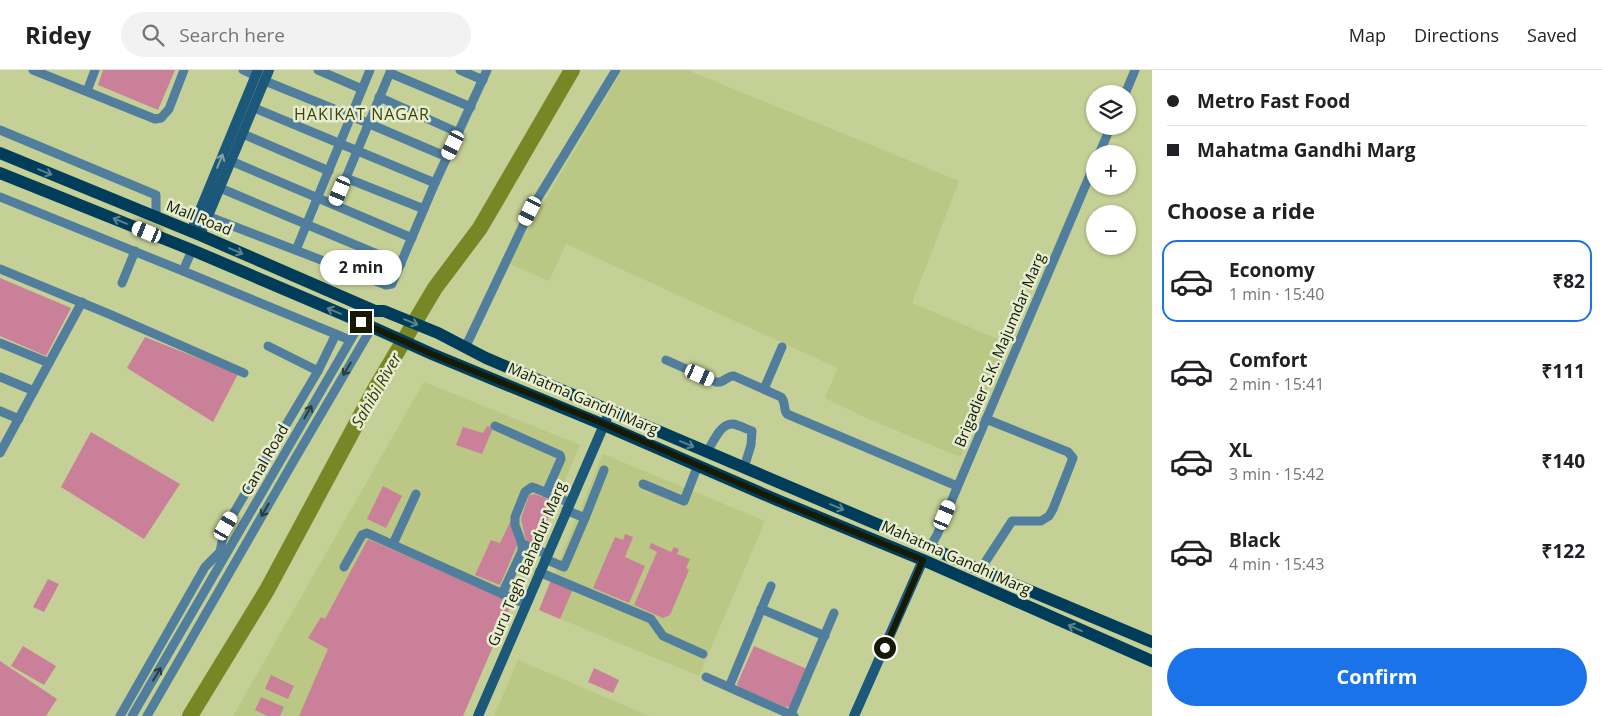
<!DOCTYPE html>
<html lang="en">
<head>
<meta charset="utf-8">
<style>
	:root { --surface:#fff; --page:#f2f2f2; --text:#202124; --muted:#757577; --line:#e0e0e0; --accent:#1a73e8 }
	body { margin:0; font-family:"Open Sans",sans-serif; background:var(--page); color:var(--text); height:100vh; display:flex; flex-direction:column; font-size:19px; white-space:nowrap }
	* { box-sizing:border-box; margin:0 }
	p { font-size:16px; color:var(--muted) }
	.icon { flex:none; width:28px; height:28px; fill:none; stroke:currentColor; stroke-width:2; stroke-linecap:round; stroke-linejoin:round }
	.map { position:relative; flex:1; overflow:hidden }
	.drawer { display:flex; flex-direction:column; background:var(--surface); width:450px }
	.drawer>* { flex:none }
	.guide { display:grid; align-content:center; height:110px; padding:0 15px; background:var(--surface) }
	.buttons { position:absolute; left:1086px; top:15px; display:grid; gap:10px }
	.buttons a { display:grid; place-items:center; width:50px; height:50px; border-radius:50%; background:var(--surface); box-shadow:0 1px 4px #0004; font-size:25px }
	.end { position:absolute; width:22px; height:22px; margin:-11px; border:6px solid #161a04; background:#fff; box-shadow:0 0 0 2px #fff }
	.from { border-radius:50% }
	.bubble { position:absolute; height:35px; border-radius:18px; background:var(--surface); box-shadow:0 1px 4px #0004; font-size:16px; font-weight:700; line-height:35px; text-align:center }
	.car { position:absolute; width:15px; height:30px; margin:-15px -8px; border-radius:6px; box-shadow:0 0 4px 1px #0007; background:linear-gradient(#fff 24%,#345 0 40%,#fff 0 76%,#345 0 86%,#fff 0) }
	.guide b { display:flex; align-items:center; gap:18px; height:48px; font-size:19px }
	.guide b+b { border-top:1px solid var(--line) }
	.guide i { width:12px; height:12px; background:var(--text) }
	ul { padding:0; list-style:none }
	li { display:flex; align-items:center; gap:15px; height:82px; margin:0 10px 8px; padding:0 5px; border:2px solid transparent; border-radius:15px }
	li div { flex:1 }
	li b { display:block; font-size:19px }
	li em { font-style:normal; font-weight:700 }
	li.current { border-color:var(--accent) }
	li>.icon { width:45px; height:45px; stroke-width:1.5 }
	h2 { padding:0 15px; font-size:22px; line-height:60px }
	.primary-button { display:flex; gap:10px; margin-top:auto; padding:10px 15px }
	.primary-button a { flex:1; height:58px; border-radius:30px; background:var(--accent); color:#fff; font-size:20px; font-weight:700; line-height:58px; text-align:center }
	header { display:flex; align-items:center; gap:30px; box-sizing:border-box; height:70px; padding:0 25px; background:var(--surface); border-bottom:1px solid var(--line) }
	header strong { font-size:24px }
	nav { display:flex; gap:28px; margin-inline-start:auto; font-size:18px }
	.search { width:350px; height:45px; background:var(--page); display:flex; align-items:center; gap:12px; box-sizing:border-box; padding:0 18px; border-radius:28px; color:var(--muted); font-size:19px }
	main { display:flex; flex:1; min-height:0 }
	.map>svg:first-child { display:block }
</style>
</head>
<body>
<header>
<strong>Ridey</strong>
<div class="search"><svg class="icon" aria-label="search" viewBox="0 0 24 24"><circle cx="10" cy="10" r="6"/><path d="M15 15l6 6"/></svg>Search here</div>
<nav><a>Map</a><a>Directions</a><a>Saved</a></nav>
</header>
<main>
<div class="map">
<svg width="1152" height="646" viewBox="0 0 1152 646">
	<rect width="100%" height="100%" fill="#c4d095"/>
	<!-- built -->
	<g fill="#bac785">
		<path d="M622,0H687L959,111L912,233L1007,273L960,387L864,347L825,328L838,298L566,174L549,211L508,193Z"/>
		<path d="M424,312L580,375L463,646H233Z"/>
		<path d="M603,384L765,451L699,606L539,540Z"/>
		<path d="M518,590L649,646H494Z"/>
	</g>
	<!-- green -->
	<g fill="#cb809a">
		<path d="M103,0H175L158,40L98,15Z"/>
		<path d="M0,208L71,238L46,286L0,266Z"/>
		<path d="M145,267L238,304L213,352L127,298Z"/>
		<path d="M487,356L493,358L482,384L456,375L463,357L483,363Z"/>
		<path d="M91,362L180,414L144,469L61,417Z"/>
		<path d="M383,416L402,426L386,458L367,449Z"/>
		<path d="M535,424L555,432L537,475L526,471L521,449L529,425Z"/>
		<path d="M512,448L518,473L500,515L475,505L491,470L500,473Z"/>
		<path d="M625,464L633,467L625,487L645,496L629,533L593,518L615,467L623,470Z"/>
		<path d="M368,469L512,532L463,646H299L328,579L308,568L321,547L325,549Z"/>
		<path d="M651,473L671,482L674,477L679,479L677,484L690,489L686,498L689,500L670,545L663,548L634,535L657,482L649,478Z"/>
		<path d="M48,509L59,514L44,542L33,537Z"/>
		<path d="M551,510L573,519L560,549L539,540Z"/>
		<path d="M23,576L56,596L44,615L11,596Z"/>
		<path d="M754,576L807,599L790,637H785L739,617L737,614Z"/>
		<path d="M0,591L57,629L46,646H0Z"/>
		<path d="M594,598L619,610L613,623L588,612Z"/>
		<path d="M271,605L294,616L288,629L265,619Z"/>
		<path d="M261,627L284,637L280,646H267L255,640Z"/>
	</g>
	<g fill="none" stroke-linecap="round" stroke-linejoin="round">
		<!-- river -->
		<path stroke="#788726" stroke-width="16" d="M190,646L267,520L375,319L435,218L480,158L572,0"/>
		<!-- street -->
		<g stroke="#507e9c" stroke-width="9">
			<path d="M33,0L155,49L161,48L169,39L184,0"/>
			<path d="M243,0L256,6"/>
			<path d="M318,0L362,19"/>
			<path d="M460,0L483,10"/>
			<path d="M390,3L471,37"/>
			<path d="M265,11L351,46L447,87"/>
			<path d="M87,21L95,0"/>
			<path d="M1125,24L1135,0"/>
			<path d="M379,27L459,63"/>
			<path d="M254,38L435,113"/>
			<path d="M0,60L156,125V148"/>
			<path d="M243,64L329,101"/>
			<path d="M1099,84L1111,56"/>
			<path d="M231,91L412,168"/>
			<path d="M346,108L424,139"/>
			<path d="M220,118L401,194"/>
			<path d="M0,127L183,201"/>
			<path d="M335,134L391,0"/>
			<path d="M202,144L386,215L392,214L435,113L487,0"/>
			<path d="M192,180L183,201L350,270"/>
			<path d="M296,180L370,0"/>
			<path d="M0,199L109,244L244,303"/>
			<path d="M122,213L135,181"/>
			<path d="M0,273L49,293"/>
			<path d="M268,276L318,301"/>
			<path d="M465,278L530,141L616,0"/>
			<path d="M666,290L716,312C724,314 727,305 734,306L781,327C786,332 783,339 787,344L957,416"/>
			<path d="M0,307L34,321"/>
			<path d="M764,319L782,277"/>
			<path d="M0,341L19,349"/>
			<path d="M495,356L560,385L561,389L546,423"/>
			<path d="M707,382C713,373 720,353 733,354C739,355 746,359 752,361L751,375L744,398"/>
			<path d="M0,383L82,232"/>
			<path d="M643,414L684,431L698,395"/>
			<path d="M585,448L604,400"/>
			<path d="M393,474L416,424"/>
			<path d="M522,474L547,484"/>
			<path d="M930,477L937,465L1095,93"/>
			<path d="M545,489L564,497L585,448L566,440"/>
			<path d="M344,497L362,465L367,463L525,534"/>
			<path d="M980,500L1012,451H1041L1049,446L1053,439L1073,388L1068,382L986,349"/>
			<path d="M539,502L651,549L663,566L703,584"/>
			<path d="M502,524L522,481V474L515,455V447L525,422L532,417L535,418L570,433"/>
			<path d="M761,539L825,566"/>
			<path d="M706,607L794,646"/>
			<path d="M729,617L771,516"/>
			<path d="M791,644L834,543"/>
			<path d="M120,646L205,497L220,482L223,467L226,456L318,301L336,264"/>
			<path d="M132,646L361,252"/>
			<path d="M147,646L293,392L372,257"/>
		</g>
		<!-- secondary -->
		<g stroke="#1c587a" stroke-width="10">
			<path d="M191,162L258,0"/>
			<path d="M200,165L269,0"/>
			<path d="M478,646L610,341"/>
			<path d="M854,646L923,490"/>
		</g>
		<!-- primary -->
		<g stroke="#003d5b" stroke-width="12">
			<path d="M0,83L200,165L375,241H384L438,263L486,288L905,466L980,500L1152,572"/>
			<path d="M0,103L192,180L361,252L432,284L604,355L777,430L923,490L1152,591"/>
		</g>
	</g>
	<!-- one-way arrows -->
	<defs><path id="oneway-shaft" d="M-6 0H5M1.5-3L5.5 0L1.5 3" fill="none" stroke-width="1.6" stroke-linecap="round" stroke-linejoin="round" transform="scale(1.25)"/></defs>
	<use stroke="#81a2a5" href="#oneway-shaft" transform="translate(220 91) rotate(-68)"/>
	<g stroke="#5c838a">
		<use href="#oneway-shaft" transform="translate(45 102) rotate(22)"/>
		<use href="#oneway-shaft" transform="translate(120 151) rotate(-158)"/>
		<use href="#oneway-shaft" transform="translate(236 181) rotate(23)"/>
		<use href="#oneway-shaft" transform="translate(334 241) rotate(-157)"/>
		<use href="#oneway-shaft" transform="translate(411 252) rotate(22)"/>
		<use href="#oneway-shaft" transform="translate(687 374) rotate(23)"/>
		<use href="#oneway-shaft" transform="translate(837 437) rotate(23)"/>
		<use href="#oneway-shaft" transform="translate(1075 558) rotate(-156)"/>
	</g>
	<g stroke="#2a3d39">
		<use href="#oneway-shaft" transform="translate(347 299) rotate(121)"/>
		<use href="#oneway-shaft" transform="translate(308 342) rotate(-60)"/>
		<use href="#oneway-shaft" transform="translate(265 440) rotate(120)"/>
		<use href="#oneway-shaft" transform="translate(157 604) rotate(-59)"/>
	</g>
	<g fill="none" stroke-linecap="round" stroke-linejoin="round">
		<!-- route -->
		<path stroke="#161a04" stroke-width="6" d="M361,252L432,284L604,354L777,430L923,490L885,578"/>
	</g>
	<g text-anchor="middle" stroke-width="5" stroke-linejoin="round" paint-order="stroke">
		<!-- street labels -->
		<g font-size="15" fill="#161a04" stroke="#e6edd0">
			<text transform="translate(199 148) rotate(22)" y="5">Mall Road</text>
			<text transform="translate(1000 280) rotate(-67)" y="5">Brigadier S.K. Majumdar Marg</text>
			<text transform="translate(583 329) rotate(23)" y="5">Mahatma Gandhi Marg</text>
			<text transform="translate(265 390) rotate(-60)" y="5">Canal Road</text>
			<text transform="translate(956 488) rotate(24)" y="5">Mahatma Gandhi Marg</text>
			<text transform="translate(527 494) rotate(-67)" y="5">Guru Tegh Bahadur Marg</text>
		</g>
		<!-- neighbourhood labels -->
		<g font-size="16" letter-spacing="1" fill="#3b4308" stroke="#e6edd0">
			<text x="362" y="50">HAKIKAT NAGAR</text>
		</g>
		<!-- water labels -->
		<g font-size="16" font-style="italic" fill="#353c08" stroke="#e6edd0">
			<text transform="translate(376 320) rotate(-60)" y="6">Sahibi River</text>
		</g>
	</g>
</svg>
<div class="buttons">
<a><svg class="icon" aria-label="layers" viewBox="0 0 24 24"><path d="M12 4l9 5-9 5-9-5zM3 14l9 5 9-5"/></svg></a>
<a>+</a>
<a>−</a>
</div>
<i class="end from" style="left:885px;top:578px"></i>
<i class="end" style="left:361px;top:252px"></i>
<div class="bubble" style="left:320px;top:180px;width:82px">2 min</div>
<i class="car" style="left:453px;top:75px;rotate:206deg"></i>
<i class="car" style="left:340px;top:121px;rotate:203deg"></i>
<i class="car" style="left:530px;top:141px;rotate:207deg"></i>
<i class="car" style="left:147px;top:162px;rotate:292deg"></i>
<i class="car" style="left:700px;top:305px;rotate:114deg"></i>
<i class="car" style="left:945px;top:445px;rotate:23deg"></i>
<i class="car" style="left:226px;top:456px;rotate:30deg"></i>
</div>
<section class="drawer">
<div class="guide">
<b><i class="from"></i>Metro Fast Food</b>
<b><i></i>Mahatma Gandhi Marg</b>
</div>
<h2>Choose a ride</h2>
<ul>
<li class="current"><svg class="icon" aria-label="car" viewBox="0 0 24 24"><path d="M5 17H2v-5l4-1 3-4h7l3 4 3 1v5h-3M9 17h6M6 11h13"/><circle cx="7" cy="17" r="2"/><circle cx="17" cy="17" r="2"/></svg><div><b>Economy</b><p>1 min · 15:40</p></div><em>₹82</em></li>
<li><svg class="icon" aria-label="car" viewBox="0 0 24 24"><path d="M5 17H2v-5l4-1 3-4h7l3 4 3 1v5h-3M9 17h6M6 11h13"/><circle cx="7" cy="17" r="2"/><circle cx="17" cy="17" r="2"/></svg><div><b>Comfort</b><p>2 min · 15:41</p></div><em>₹111</em></li>
<li><svg class="icon" aria-label="car" viewBox="0 0 24 24"><path d="M5 17H2v-5l4-1 3-4h7l3 4 3 1v5h-3M9 17h6M6 11h13"/><circle cx="7" cy="17" r="2"/><circle cx="17" cy="17" r="2"/></svg><div><b>XL</b><p>3 min · 15:42</p></div><em>₹140</em></li>
<li><svg class="icon" aria-label="car" viewBox="0 0 24 24"><path d="M5 17H2v-5l4-1 3-4h7l3 4 3 1v5h-3M9 17h6M6 11h13"/><circle cx="7" cy="17" r="2"/><circle cx="17" cy="17" r="2"/></svg><div><b>Black</b><p>4 min · 15:43</p></div><em>₹122</em></li>
</ul>
<div class="primary-button"><a>Confirm</a></div>
</section>
</main>
</body>
</html>
